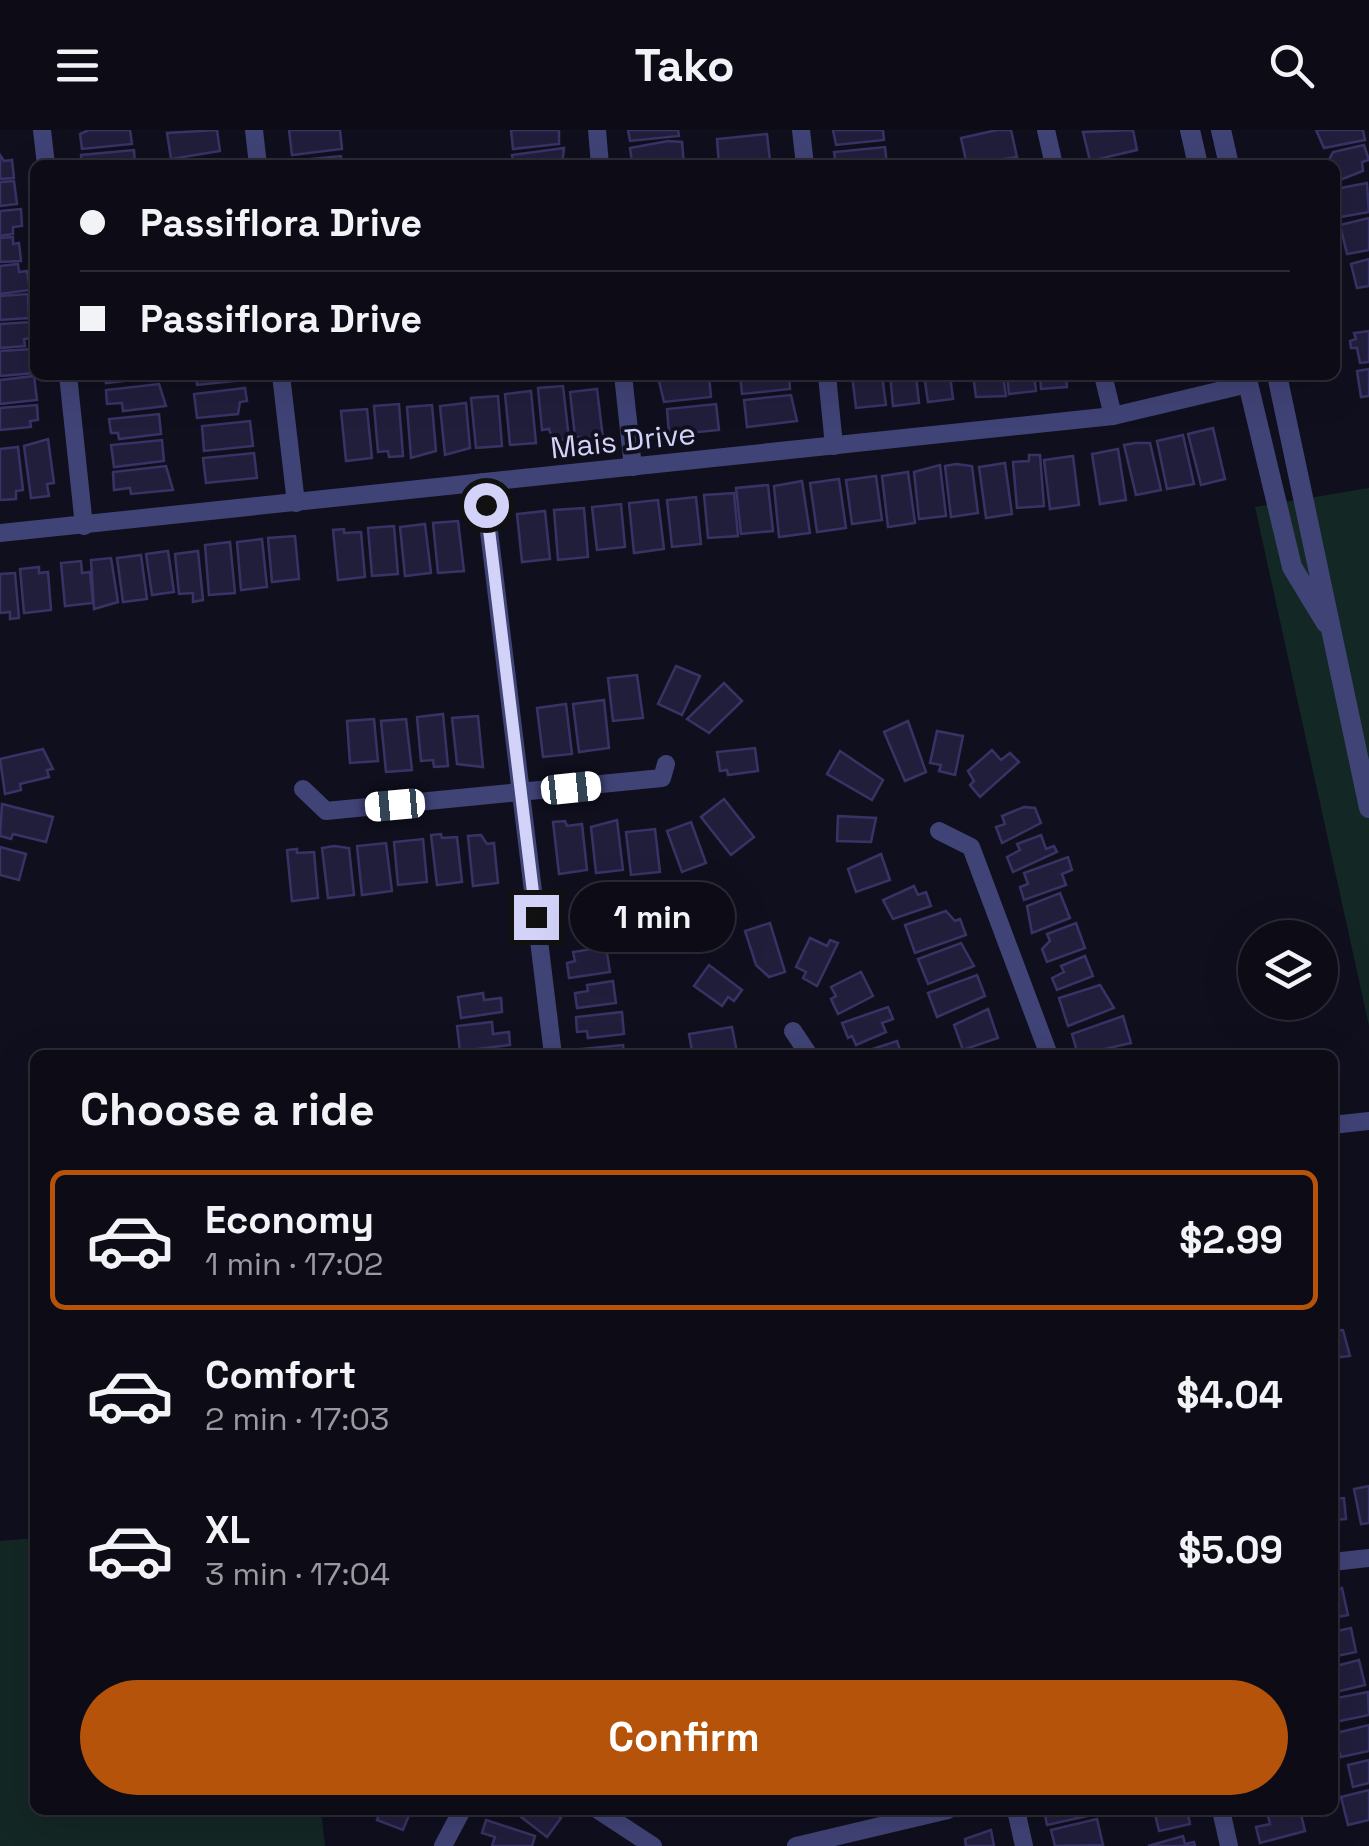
<!DOCTYPE html>
<html lang="en">
<head>
<meta charset="utf-8">
<style>
	:root { --surface:#0c0b16; --page:#1a1923; --text:#f1f3f6; --muted:#9a9ba1; --line:#2c2b35; --accent:#b45309 }
	body { margin:0; font-family:"Space Grotesk",sans-serif; background:var(--page); color:var(--text); height:100vh; display:flex; flex-direction:column; font-size:38px; white-space:nowrap }
	* { box-sizing:border-box; margin:0 }
	p { font-size:32px; color:var(--muted) }
	.icon { flex:none; width:55px; height:55px; fill:none; stroke:currentColor; stroke-width:2; stroke-linecap:round; stroke-linejoin:round }
	.map { position:relative; flex:1; overflow:hidden }
	.panel { position:absolute; left:30px; top:920px; width:1308px; height:765px; display:flex; flex-direction:column; background:var(--surface); border-radius:15px; box-shadow:0 10px 40px #0002,0 0 0 2px var(--line) }
	.panel>* { flex:none }
	.guide { position:absolute; left:30px; top:30px; width:1310px; height:220px; border-radius:15px; box-shadow:0 10px 40px #0002,0 0 0 2px var(--line); display:grid; align-content:center; height:220px; padding:0 50px; background:var(--surface) }
	.tools { position:absolute; left:1238px; top:790px; display:grid; gap:20px }
	.tools a { display:grid; place-items:center; width:100px; height:100px; border-radius:50%; background:var(--surface); box-shadow:0 10px 40px #0002,0 0 0 2px var(--line); font-size:50px }
	.end { position:absolute; width:45px; height:45px; margin:-22px; border:12px solid #d3d2f9; background:#111; box-shadow:0 0 0 5px #111 }
	.from { border-radius:50% }
	.bubble { position:absolute; height:70px; border-radius:35px; background:var(--surface); box-shadow:0 10px 40px #0002,0 0 0 2px var(--line); font-size:32px; font-weight:800; line-height:70px; text-align:center }
	.car { position:absolute; width:30px; height:60px; margin:-30px -15px; border-radius:12px; box-shadow:0 0 8px 2px #0007; background:linear-gradient(#fff 24%,#345 0 40%,#fff 0 76%,#345 0 86%,#fff 0) }
	.guide b { display:flex; align-items:center; gap:35px; height:95px; font-size:38px }
	.guide b+b { border-top:2px solid var(--line) }
	.guide i { width:25px; height:25px; background:var(--text) }
	ul { padding:0; list-style:none }
	li { display:flex; align-items:center; gap:30px; height:140px; margin:0 20px 15px; padding:0 30px; border:5px solid transparent; border-radius:15px }
	li div { flex:1 }
	li b { display:block; font-size:38px }
	li em { font-style:normal; font-weight:800 }
	li.current { border-color:var(--accent) }
	li>.icon { width:90px; height:90px; stroke-width:1.5 }
	h2 { padding:0 50px; font-size:45px; line-height:120px }
	.primary-button { display:flex; gap:20px; margin-top:auto; padding:20px 50px }
	.primary-button a { flex:1; height:115px; border-radius:60px; background:var(--accent); color:#fff; font-size:40px; font-weight:800; line-height:115px; text-align:center }
	header { display:flex; justify-content:space-between; align-items:center; height:130px; padding:0 50px; background:var(--surface); font-size:45px; font-weight:800 }
	.map>svg:first-child { display:block }
</style>
</head>
<body>
<header><svg class="icon" aria-label="menu" viewBox="0 0 24 24"><path d="M4 6h16M4 12h16M4 18h16"/></svg>Tako<svg class="icon" aria-label="search" viewBox="0 0 24 24"><circle cx="10" cy="10" r="6"/><path d="M15 15l6 6"/></svg></header>
<div class="map">
<svg width="1369" height="1716" viewBox="0 0 1369 1716">
	<rect width="100%" height="100%" fill="#100f1e"/>
	<!-- green -->
	<g fill="#132724">
		<path d="M1369,358V896L1255,377Z"/>
		<path d="M35,1408V1680H321L325,1716H0V1411Z"/>
	</g>
	<!-- building -->
	<g fill="#211e3c" stroke="#383365" stroke-width="2.5">
		<path d="M89,0H130L132,14L82,19L80,4Z"/>
		<path d="M217,0L220,21L171,29L167,3Z"/>
		<path d="M289,0H340L342,19L292,25Z"/>
		<path d="M511,0H559V14L513,19Z"/>
		<path d="M628,0H678L679,6L630,11Z"/>
		<path d="M833,0H883L884,10L836,15Z"/>
		<path d="M997,0H1011L1017,27L967,35L961,8Z"/>
		<path d="M1133,0L1137,20L1090,31L1083,2Z"/>
		<path d="M1316,0H1363L1365,10L1324,18Z"/>
		<path d="M767,4L770,31L719,35L717,9Z"/>
		<path d="M668,11L682,12L684,35L632,32L630,18Z"/>
		<path d="M1364,15L1369,30L1362,32L1363,41L1335,52V35L1329,30L1333,22Z"/>
		<path d="M885,17L887,35H836L834,22Z"/>
		<path d="M564,18L562,35H514L512,25Z"/>
		<path d="M134,20L135,35H82L81,25Z"/>
		<path d="M0,25L4,31L12,30L14,48L0,49Z"/>
		<path d="M341,26L342,35H292V31Z"/>
		<path d="M14,51L17,74L0,76V52Z"/>
		<path d="M1367,53L1369,82L1335,88V59Z"/>
		<path d="M21,79L22,96L13,97V104L0,106V81Z"/>
		<path d="M1369,88V120L1347,124L1340,95Z"/>
		<path d="M13,107V114L19,113L21,131L0,132V108Z"/>
		<path d="M1369,129V156L1357,158L1351,134Z"/>
		<path d="M18,134L19,142L27,141L30,160L0,164V136Z"/>
		<path d="M28,164L29,188L0,190V166Z"/>
		<path d="M32,192L33,208L24,209L25,216L0,218V194Z"/>
		<path d="M1369,201V232L1360,233L1357,218H1351L1350,211L1356,209L1354,203Z"/>
		<path d="M32,219L34,243L0,246V221Z"/>
		<path d="M1369,239V266L1361,267L1357,241Z"/>
		<path d="M105,245H156L157,247L106,253Z"/>
		<path d="M196,245H244L245,250L197,255Z"/>
		<path d="M709,245L711,267L664,272L658,247Z"/>
		<path d="M740,245H789L790,259L742,264Z"/>
		<path d="M852,245H882L886,275L856,278Z"/>
		<path d="M890,245H916L919,273L893,276Z"/>
		<path d="M924,245H950L953,269L928,272Z"/>
		<path d="M973,245H1003L1006,266L976,267Z"/>
		<path d="M1007,245H1034L1036,261L1009,264Z"/>
		<path d="M1040,245H1066L1067,257L1041,259Z"/>
		<path d="M34,246L37,270L0,274V250Z"/>
		<path d="M159,254L166,276L123,281L122,273L107,274L106,260Z"/>
		<path d="M563,256L569,309L553,311L549,299L542,300L538,258Z"/>
		<path d="M245,258L247,271L240,272L238,284L197,288L194,264Z"/>
		<path d="M597,259L603,308L575,307L570,262Z"/>
		<path d="M531,261L536,313L510,315L505,264Z"/>
		<path d="M791,265L797,291L747,297L744,270Z"/>
		<path d="M498,266L502,316L476,318L471,268Z"/>
		<path d="M466,273L470,318L445,325L440,276Z"/>
		<path d="M399,274L403,326L389,327L388,321L378,322L374,276Z"/>
		<path d="M716,274L719,300L669,305L667,279Z"/>
		<path d="M37,275L38,290L30,291L31,297L0,300V278Z"/>
		<path d="M432,275L436,321L411,328L407,277Z"/>
		<path d="M367,279L372,328L346,331L341,281Z"/>
		<path d="M159,284L161,304L119,309L118,303H111L109,289Z"/>
		<path d="M250,291L253,316L204,321L202,296Z"/>
		<path d="M1213,298L1225,349L1201,355L1188,304Z"/>
		<path d="M1183,305L1194,354L1167,359L1157,311Z"/>
		<path d="M48,309L54,353L47,354L49,366L31,368L24,316Z"/>
		<path d="M162,310L164,331L114,337L111,315Z"/>
		<path d="M1135,313H1150L1161,360L1136,365L1124,315Z"/>
		<path d="M18,317L23,360L16,361V369L0,370V319Z"/>
		<path d="M1118,319L1126,370L1100,374L1092,324Z"/>
		<path d="M254,323L257,348L206,353L203,328Z"/>
		<path d="M1029,325H1040L1044,376L1017,378L1013,332L1029,331Z"/>
		<path d="M1073,326L1079,375L1050,379L1044,330Z"/>
		<path d="M1005,333L1012,384L986,388L979,337Z"/>
		<path d="M956,334L972,336L978,383L951,387L945,336Z"/>
		<path d="M940,335L946,386L919,389L914,342Z"/>
		<path d="M166,336L173,360L131,364L130,358L114,360L113,342Z"/>
		<path d="M908,342L915,393L888,397L882,346Z"/>
		<path d="M876,346L882,390L852,394L846,350Z"/>
		<path d="M839,349L846,398L817,402L810,353Z"/>
		<path d="M802,351L810,403L779,407L774,356Z"/>
		<path d="M768,355L773,401L741,404L736,358Z"/>
		<path d="M734,363L738,406L708,408L704,365Z"/>
		<path d="M696,367L701,414L672,417L667,370Z"/>
		<path d="M658,370L664,419L634,423L629,373Z"/>
		<path d="M621,374L625,417L597,420L592,377Z"/>
		<path d="M584,378L588,427L558,430L554,380Z"/>
		<path d="M545,381L550,429L522,432L517,384Z"/>
		<path d="M458,391L464,441L438,443L433,393Z"/>
		<path d="M425,394L431,443L405,446L400,397Z"/>
		<path d="M394,396L398,444L372,446L368,398Z"/>
		<path d="M344,399V403L361,402L365,447L338,450L333,400Z"/>
		<path d="M295,406L299,449L272,452L268,408Z"/>
		<path d="M262,409L267,457L241,460L237,412Z"/>
		<path d="M230,412L235,463L209,465L205,415Z"/>
		<path d="M168,421L174,462L152,465L146,424Z"/>
		<path d="M198,421L203,470L193,472V463L179,464L175,424Z"/>
		<path d="M141,425L147,469L123,472L117,428Z"/>
		<path d="M111,428L118,472L94,479L91,430Z"/>
		<path d="M81,431L82,443L90,442L93,473L65,476L61,433Z"/>
		<path d="M39,437V443L48,442L51,480L24,483L20,439Z"/>
		<path d="M15,443L19,488L10,489V482L0,483V444Z"/>
		<path d="M676,536L700,546L682,585L658,574Z"/>
		<path d="M637,545L643,588L613,591L608,548Z"/>
		<path d="M724,553L742,571L709,603L687,589Z"/>
		<path d="M604,570L609,618L579,622L573,574Z"/>
		<path d="M566,574L572,624L543,627L537,578Z"/>
		<path d="M443,584L448,636L434,637L433,630L421,631L417,587Z"/>
		<path d="M478,586L483,637L457,634L452,588Z"/>
		<path d="M374,589L378,631L350,633L347,591Z"/>
		<path d="M406,589L412,640L386,642L381,591Z"/>
		<path d="M908,591L926,642L905,651L884,602Z"/>
		<path d="M937,601L963,606L955,645L939,641L941,635L930,633Z"/>
		<path d="M755,618L758,641L728,645L727,640L720,641L717,622Z"/>
		<path d="M43,619L53,639L47,640L49,647L20,654L21,660L5,664L0,629Z"/>
		<path d="M992,620L1001,630L1010,623L1019,632L980,667L970,655L974,651L968,641Z"/>
		<path d="M840,621L883,650L872,670L827,644Z"/>
		<path d="M724,669L754,707L731,725L701,687Z"/>
		<path d="M2,674L53,687L46,712L13,704L11,709L0,706Z"/>
		<path d="M1024,677L1035,678L1041,693L1002,713L996,697L1005,694L1002,686Z"/>
		<path d="M838,686L876,688L871,712L837,711Z"/>
		<path d="M617,690L623,740L596,743L591,697Z"/>
		<path d="M565,691L567,696L582,694L587,740L559,744L553,692Z"/>
		<path d="M691,692L706,733L682,742L667,701Z"/>
		<path d="M655,699L660,742L631,745L626,702Z"/>
		<path d="M441,704L442,708L457,707L462,752L437,755L431,705Z"/>
		<path d="M481,705L487,714L494,713L498,753L473,756L468,706Z"/>
		<path d="M1041,705L1046,719L1054,716L1057,722L1013,742L1007,727L1020,720L1017,714Z"/>
		<path d="M423,709L427,752L398,755L394,712Z"/>
		<path d="M386,713L392,761L362,765L357,716Z"/>
		<path d="M334,716L349,718L354,765L328,768L322,718Z"/>
		<path d="M0,717L26,724L19,750L0,745Z"/>
		<path d="M297,719V723L314,722L318,768L292,771L287,720Z"/>
		<path d="M881,724L890,750L856,762L848,739Z"/>
		<path d="M1068,727L1072,740L1062,744L1066,755L1024,770L1020,757L1028,754L1024,743Z"/>
		<path d="M914,756L918,765L926,762L931,776L893,789L883,770Z"/>
		<path d="M1060,763L1070,788L1032,803L1027,776Z"/>
		<path d="M946,781L955,791L960,789L966,805L915,823L905,795Z"/>
		<path d="M770,793L785,842L769,847L756,835L745,801Z"/>
		<path d="M1076,793L1085,818L1047,832L1042,819L1050,811L1047,804Z"/>
		<path d="M810,808L827,816L830,810L838,813L817,856L803,848L806,842L796,837Z"/>
		<path d="M961,813L974,836L928,854L918,829Z"/>
		<path d="M606,817L610,842L569,848L567,833L575,831L573,822Z"/>
		<path d="M1085,826L1093,846L1057,860L1052,848L1064,842L1061,836Z"/>
		<path d="M709,835L742,860L734,871L728,867L722,876L694,856Z"/>
		<path d="M861,842L873,866L838,884L831,869L836,866L831,857Z"/>
		<path d="M977,845L985,866L937,887L928,863Z"/>
		<path d="M613,851L616,873L577,878L575,863L588,861L587,855Z"/>
		<path d="M1100,855L1114,878L1068,896L1059,868Z"/>
		<path d="M483,863L484,870L501,868L502,882L461,888L458,867Z"/>
		<path d="M888,877L893,889L882,893L886,902L856,915L852,906L848,908L842,893Z"/>
		<path d="M988,879L998,908L963,920L954,895Z"/>
		<path d="M622,882L624,904L588,908L587,901L577,902L576,887Z"/>
		<path d="M1123,886L1131,913L1078,925L1072,904Z"/>
		<path d="M492,892L493,904L509,902L510,915L460,921L457,896Z"/>
		<path d="M732,897L737,922L687,925L692,921L689,904Z"/>
		<path d="M897,911L900,920L893,925H854Z"/>
		<path d="M623,915L624,925H581L580,919Z"/>
		<path d="M1343,1200L1350,1226L1332,1228V1201Z"/>
		<path d="M1369,1356V1393L1361,1394L1354,1359Z"/>
		<path d="M1344,1368L1346,1389L1333,1390L1332,1394V1369Z"/>
		<path d="M1342,1458L1348,1485L1332,1488V1460Z"/>
		<path d="M1351,1498L1356,1522L1332,1527V1502Z"/>
		<path d="M1359,1530L1365,1555L1332,1563V1537Z"/>
		<path d="M1368,1562L1369,1585L1335,1592L1332,1569Z"/>
		<path d="M1369,1595V1621L1341,1627L1332,1604Z"/>
		<path d="M1369,1630V1653L1353,1657L1348,1635Z"/>
		<path d="M1369,1660V1690L1348,1695L1341,1667Z"/>
		<path d="M381,1680H411L403,1700L377,1690Z"/>
		<path d="M512,1680H551L561,1688L547,1707Z"/>
		<path d="M1044,1680H1095L1096,1684L1047,1695Z"/>
		<path d="M1154,1680H1187L1190,1694L1159,1701Z"/>
		<path d="M1300,1680L1305,1701L1260,1713L1256,1697L1270,1694L1268,1686Z"/>
		<path d="M1097,1689L1103,1715L1055,1716L1051,1700Z"/>
		<path d="M486,1690L535,1706L532,1716H492L495,1707L482,1703Z"/>
		<path d="M991,1700L994,1716H966L965,1709Z"/>
		<path d="M1183,1706L1185,1714L1194,1712L1195,1716H1148Z"/>
	</g>
	<g fill="none" stroke-linecap="round" stroke-linejoin="round">
		<!-- minor -->
		<g stroke="#404376" stroke-width="18">
			<path d="M42,0L46,35"/>
			<path d="M254,0L258,35"/>
			<path d="M597,0L600,35"/>
			<path d="M801,0L805,35"/>
			<path d="M1046,0L1054,35"/>
			<path d="M68,245L84,396"/>
			<path d="M281,245L296,373"/>
			<path d="M623,245L633,337"/>
			<path d="M827,245L834,316"/>
			<path d="M1103,245L1113,286"/>
			<path d="M483,352L553,925"/>
			<path d="M0,403L1113,286L1248,254"/>
			<path d="M303,659L326,681L662,648L666,634"/>
			<path d="M939,701L971,717L1049,925"/>
			<path d="M793,901L809,925"/>
			<path d="M1332,995L1369,991"/>
			<path d="M1332,1432L1369,1428"/>
			<path d="M598,1680L653,1716"/>
			<path d="M1016,1680L1024,1716"/>
			<path d="M1221,1680L1229,1716"/>
			<path d="M443,1716L462,1680"/>
			<path d="M796,1716L948,1680"/>
		</g>
		<!-- tertiary -->
		<g stroke="#404376" stroke-width="20">
			<path d="M1190,0L1198,35"/>
			<path d="M1221,0L1229,35"/>
			<path d="M1246,245L1292,437L1326,493"/>
			<path d="M1277,245L1369,678"/>
		</g>
	</g>
	<g fill="none" stroke-linecap="round" stroke-linejoin="round">
		<!-- route -->
		<path stroke="#d3d2f9" stroke-width="12" d="M486,375L536,787"/>
	</g>
	<g text-anchor="middle" stroke-width="8" stroke-linejoin="round" paint-order="stroke">
		<!-- street labels -->
		<g font-size="30" fill="#d3d2f9" stroke="#100f1e">
			<text transform="translate(623 311) rotate(-6)" y="10">Mais Drive</text>
		</g>
	</g>
</svg>
<div class="tools">
<a><svg class="icon" aria-label="layers" viewBox="0 0 24 24"><path d="M12 4l9 5-9 5-9-5zM3 14l9 5 9-5"/></svg></a>
</div>
<i class="end from" style="left:486px;top:375px"></i>
<i class="end" style="left:536px;top:787px"></i>
<div class="bubble" style="left:570px;top:752px;width:165px">1 min</div>
<i class="car" style="left:571px;top:658px;rotate:84deg"></i>
<i class="car" style="left:395px;top:675px;rotate:265deg"></i>
<div class="guide">
<b><i class="from"></i>Passiflora Drive</b>
<b><i></i>Passiflora Drive</b>
</div>
<section class="panel">
<h2>Choose a ride</h2>
<ul>
<li class="current"><svg class="icon" aria-label="car" viewBox="0 0 24 24"><path d="M5 17H2v-5l4-1 3-4h7l3 4 3 1v5h-3M9 17h6M6 11h13"/><circle cx="7" cy="17" r="2"/><circle cx="17" cy="17" r="2"/></svg><div><b>Economy</b><p>1 min · 17:02</p></div><em>$2.99</em></li>
<li><svg class="icon" aria-label="car" viewBox="0 0 24 24"><path d="M5 17H2v-5l4-1 3-4h7l3 4 3 1v5h-3M9 17h6M6 11h13"/><circle cx="7" cy="17" r="2"/><circle cx="17" cy="17" r="2"/></svg><div><b>Comfort</b><p>2 min · 17:03</p></div><em>$4.04</em></li>
<li><svg class="icon" aria-label="car" viewBox="0 0 24 24"><path d="M5 17H2v-5l4-1 3-4h7l3 4 3 1v5h-3M9 17h6M6 11h13"/><circle cx="7" cy="17" r="2"/><circle cx="17" cy="17" r="2"/></svg><div><b>XL</b><p>3 min · 17:04</p></div><em>$5.09</em></li>
</ul>
<div class="primary-button"><a>Confirm</a></div>
</section>
</div>
</body>
</html>
